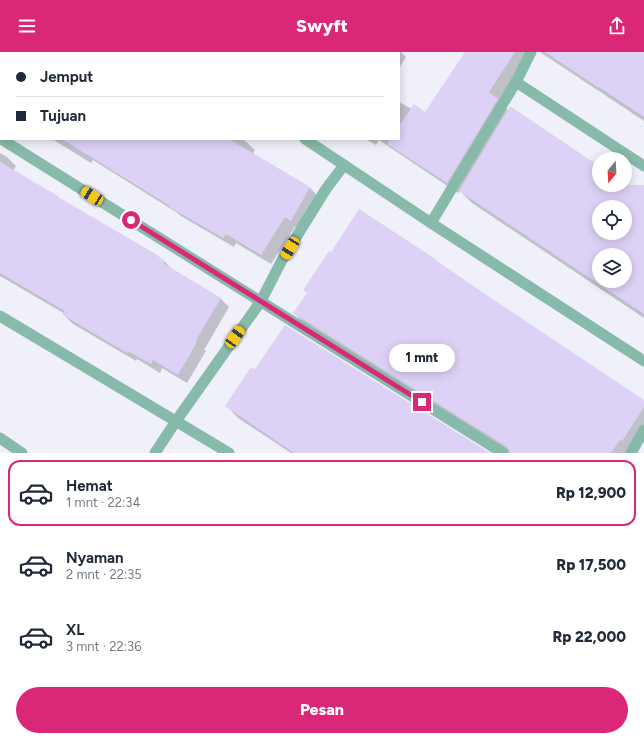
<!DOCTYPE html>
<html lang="id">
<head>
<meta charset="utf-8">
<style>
	:root { --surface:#fff; --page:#f6f6f7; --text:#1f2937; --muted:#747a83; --line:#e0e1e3; --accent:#db2777 }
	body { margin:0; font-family:Figtree,sans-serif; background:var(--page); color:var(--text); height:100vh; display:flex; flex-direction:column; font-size:15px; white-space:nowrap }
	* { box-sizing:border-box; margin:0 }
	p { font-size:13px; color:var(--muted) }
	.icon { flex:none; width:22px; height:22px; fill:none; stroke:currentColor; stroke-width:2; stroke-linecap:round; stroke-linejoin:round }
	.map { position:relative; height:401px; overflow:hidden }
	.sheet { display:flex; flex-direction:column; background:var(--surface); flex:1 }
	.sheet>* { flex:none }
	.top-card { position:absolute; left:0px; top:0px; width:400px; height:88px; box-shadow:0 2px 10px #0003; display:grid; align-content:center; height:88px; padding:0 16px; background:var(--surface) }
	.needle { width:26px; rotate:198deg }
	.fabs { position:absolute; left:592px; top:100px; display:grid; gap:8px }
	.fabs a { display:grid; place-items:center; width:40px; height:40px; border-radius:50%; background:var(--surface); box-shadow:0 2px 10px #0003; font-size:20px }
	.end { position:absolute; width:18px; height:18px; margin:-9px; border:5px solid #db2777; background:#fff; box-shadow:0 0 0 2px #fff }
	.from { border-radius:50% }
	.bubble { position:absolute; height:28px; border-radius:14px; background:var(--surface); box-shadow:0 2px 10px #0003; font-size:13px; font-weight:800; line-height:28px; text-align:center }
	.car { position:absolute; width:12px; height:24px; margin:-12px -6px; border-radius:5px; box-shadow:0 0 3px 1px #0007; background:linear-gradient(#f5c518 24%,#345 0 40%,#f5c518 0 76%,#345 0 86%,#f5c518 0) }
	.top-card b { display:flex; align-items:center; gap:14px; height:38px; font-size:15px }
	.top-card b+b { border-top:1px solid var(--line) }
	.top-card i { width:10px; height:10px; background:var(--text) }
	ul { padding:7px 0 0; list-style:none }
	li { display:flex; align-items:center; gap:12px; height:66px; margin:0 8px 6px; padding:0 8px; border:2px solid transparent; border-radius:12px }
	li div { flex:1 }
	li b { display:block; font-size:15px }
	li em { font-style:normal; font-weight:800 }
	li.selected { border-color:var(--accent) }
	li>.icon { width:36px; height:36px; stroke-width:1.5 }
	.primary-button { display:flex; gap:8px; margin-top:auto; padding:8px 16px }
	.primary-button a { flex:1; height:46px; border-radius:24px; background:var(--accent); color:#fff; font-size:16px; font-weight:800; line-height:46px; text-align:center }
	header { display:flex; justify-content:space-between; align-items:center; height:52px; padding:0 16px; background:var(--accent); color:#fff; font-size:18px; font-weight:800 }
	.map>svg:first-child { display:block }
</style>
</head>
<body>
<header><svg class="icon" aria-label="menu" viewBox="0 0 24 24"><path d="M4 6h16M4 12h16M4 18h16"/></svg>Swyft<svg class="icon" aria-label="share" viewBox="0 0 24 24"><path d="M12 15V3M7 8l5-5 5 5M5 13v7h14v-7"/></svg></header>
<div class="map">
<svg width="644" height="401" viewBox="0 0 644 401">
	<rect width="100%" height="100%" fill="#f0f0fa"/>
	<!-- shadow -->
	<g fill="#0003" fill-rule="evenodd">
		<path d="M0,0H118L120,1H1V47H0Z"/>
		<path d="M336,0H401L406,5L399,16V1H335Z"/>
		<path d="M467,0H533L500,50L508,58L599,115V133H625V132L644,145V266L472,151L460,139L458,141L379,88L376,93L365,87H399V50L412,57L426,61ZM599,155H625V181H599ZM599,203H625V229H599Z"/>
		<path d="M540,0H644V69Z"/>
		<path d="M52,87H243L255,98L253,102L310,136L320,146L301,178L295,175L271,212L236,191L234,195L181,164L176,160L93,108L91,111Z"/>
		<path d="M0,101L7,105L16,114L13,119L164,209L173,218L220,246L229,255L204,298L206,299L187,331L162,316L160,321L137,307L136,309L73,272L64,263L65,262L0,224Z"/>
		<path d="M439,212L644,349V382L632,401H510L307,274L294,261Z"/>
		<path d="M226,353L488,401H291L238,366Z"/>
	</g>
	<!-- building -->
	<g fill="#ddd1f6" fill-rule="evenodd">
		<path d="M465,0H515L489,40L498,47L447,131L387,92L390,87H399V74L414,52L425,60Z"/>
		<path d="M545,0H644V65L599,35V36Z"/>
		<path d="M510,54L599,114V133H625V131L628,133H644V262L459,139ZM599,155H625V181H599ZM599,203H625V229H599Z"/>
		<path d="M62,87H229L310,135L291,169L285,165L261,203L226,182L223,186L169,155L170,154Z"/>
		<path d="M0,110L58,144V145L159,204H158L165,209L163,211L221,246L196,288L197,290L178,323L153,308L151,312L128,299L127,301L63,263L65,259L0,221Z"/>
		<path d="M359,157L437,208V209L488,244L644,348V355L622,389L620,388L611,401H510L509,397L507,395L293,261L307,241L303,238L329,199L331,200Z"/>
		<path d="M285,273L490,401H294L225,354L251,315L255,317Z"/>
	</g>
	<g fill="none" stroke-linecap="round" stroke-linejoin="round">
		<!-- minor -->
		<g stroke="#87baaa" stroke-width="11">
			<path d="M172,0L174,1"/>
			<path d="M287,1L288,0"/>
			<path d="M516,30L644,114"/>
			<path d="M1,87L503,401"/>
			<path d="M305,87L431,171L644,309"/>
			<path d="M431,171L516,30L531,0"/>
			<path d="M0,264L229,401"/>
			<path d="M0,386L22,401"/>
			<path d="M155,401L176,369L261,249L282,208L326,137L344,113"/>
			<path d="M631,401L644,378"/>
		</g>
	</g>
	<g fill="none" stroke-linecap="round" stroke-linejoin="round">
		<!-- route -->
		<path stroke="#db2777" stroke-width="5" d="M131,168L422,350"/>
	</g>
</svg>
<div class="fabs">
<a><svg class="needle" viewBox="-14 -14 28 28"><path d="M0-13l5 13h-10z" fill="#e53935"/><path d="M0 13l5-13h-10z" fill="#747a83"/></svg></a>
<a><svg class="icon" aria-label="locate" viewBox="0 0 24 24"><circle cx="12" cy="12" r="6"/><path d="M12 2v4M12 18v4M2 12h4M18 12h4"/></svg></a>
<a><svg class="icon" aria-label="layers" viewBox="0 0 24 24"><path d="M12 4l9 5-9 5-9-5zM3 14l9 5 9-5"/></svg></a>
</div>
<i class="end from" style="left:131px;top:168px"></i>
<i class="end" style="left:422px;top:350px"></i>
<div class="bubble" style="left:389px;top:292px;width:66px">1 mnt</div>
<i class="car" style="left:92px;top:144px;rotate:302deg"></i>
<i class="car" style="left:290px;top:196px;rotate:212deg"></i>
<i class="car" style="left:235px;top:285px;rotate:35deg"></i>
<div class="top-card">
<b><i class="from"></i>Jemput</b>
<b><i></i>Tujuan</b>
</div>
</div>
<section class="sheet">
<ul>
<li class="selected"><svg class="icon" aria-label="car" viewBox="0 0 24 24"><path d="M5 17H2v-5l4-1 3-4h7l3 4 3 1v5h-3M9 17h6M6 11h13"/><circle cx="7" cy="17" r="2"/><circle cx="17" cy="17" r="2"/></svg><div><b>Hemat</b><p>1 mnt · 22:34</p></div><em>Rp 12,900</em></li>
<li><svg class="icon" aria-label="car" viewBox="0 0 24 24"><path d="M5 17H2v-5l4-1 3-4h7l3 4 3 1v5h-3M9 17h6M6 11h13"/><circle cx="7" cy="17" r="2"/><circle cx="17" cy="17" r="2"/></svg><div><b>Nyaman</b><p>2 mnt · 22:35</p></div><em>Rp 17,500</em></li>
<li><svg class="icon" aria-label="car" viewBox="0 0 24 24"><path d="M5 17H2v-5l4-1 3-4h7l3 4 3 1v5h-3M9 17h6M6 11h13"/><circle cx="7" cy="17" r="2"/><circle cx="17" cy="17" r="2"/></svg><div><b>XL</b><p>3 mnt · 22:36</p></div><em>Rp 22,000</em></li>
</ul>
<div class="primary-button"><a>Pesan</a></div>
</section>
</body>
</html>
